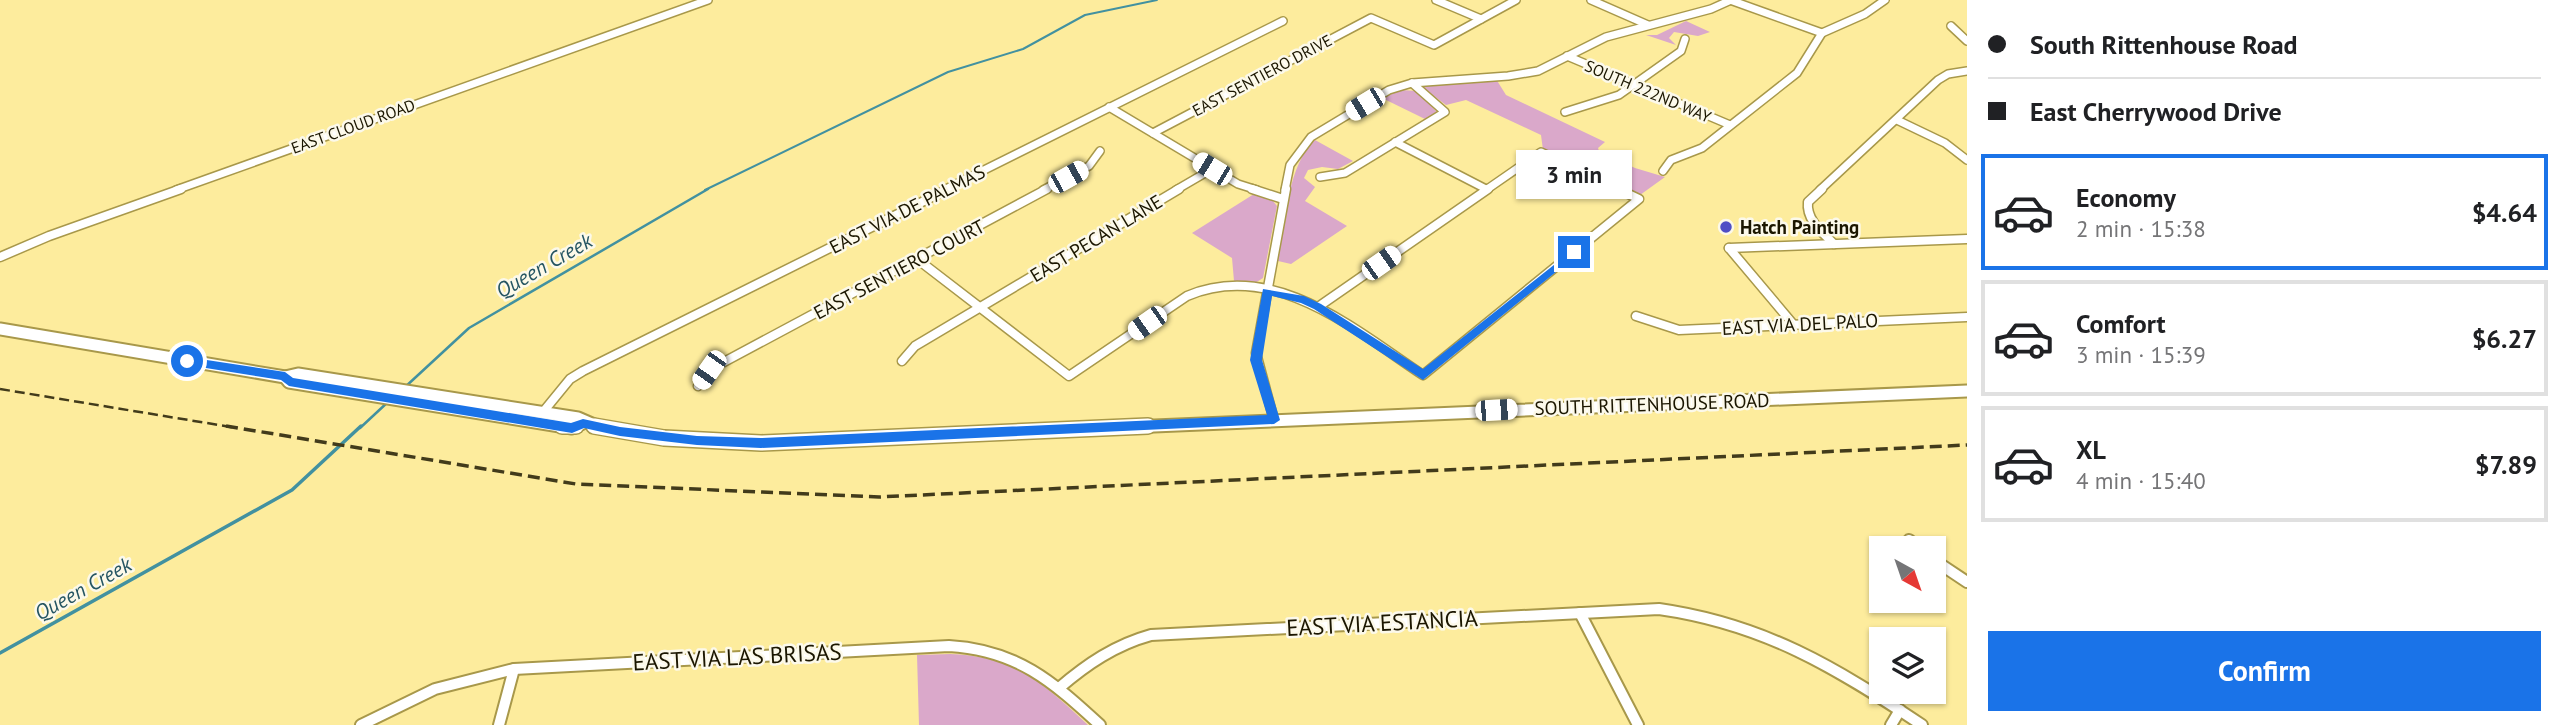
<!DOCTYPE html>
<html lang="en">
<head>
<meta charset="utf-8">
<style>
	:root { --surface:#fff; --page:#f2f2f2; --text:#202124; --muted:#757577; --line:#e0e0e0; --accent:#1a73e8 }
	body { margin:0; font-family:"PT Sans",sans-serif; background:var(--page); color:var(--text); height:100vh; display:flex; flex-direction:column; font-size:26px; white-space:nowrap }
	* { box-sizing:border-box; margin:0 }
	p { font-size:23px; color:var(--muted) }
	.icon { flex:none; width:38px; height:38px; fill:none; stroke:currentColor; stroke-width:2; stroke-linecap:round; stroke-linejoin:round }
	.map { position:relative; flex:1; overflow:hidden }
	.sheet { display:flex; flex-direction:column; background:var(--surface); width:595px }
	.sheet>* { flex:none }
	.guide { display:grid; align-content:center; height:154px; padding:0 21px; background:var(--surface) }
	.needle { width:46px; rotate:140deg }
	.fabs { position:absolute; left:1869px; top:536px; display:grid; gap:14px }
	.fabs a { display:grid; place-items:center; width:77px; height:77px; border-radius:0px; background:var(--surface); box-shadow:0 2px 5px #0004; font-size:35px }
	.end { position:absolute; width:32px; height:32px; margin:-16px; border:9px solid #1a73e8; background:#fff; box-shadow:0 0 0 4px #fff }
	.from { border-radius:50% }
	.bubble { position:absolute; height:49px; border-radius:0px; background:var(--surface); box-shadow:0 2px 5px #0004; font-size:23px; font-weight:700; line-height:49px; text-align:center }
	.car { position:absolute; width:21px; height:42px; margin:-21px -10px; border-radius:9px; box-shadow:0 0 5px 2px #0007; background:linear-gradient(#fff 24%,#345 0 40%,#fff 0 76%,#345 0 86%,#fff 0) }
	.guide b { display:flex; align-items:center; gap:24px; height:66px; font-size:26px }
	.guide b+b { border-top:2px solid var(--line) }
	.guide i { width:18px; height:18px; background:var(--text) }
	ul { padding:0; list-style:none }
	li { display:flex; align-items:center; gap:21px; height:116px; margin:0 14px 10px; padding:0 7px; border:4px solid var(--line); border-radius:0px }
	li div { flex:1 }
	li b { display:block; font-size:26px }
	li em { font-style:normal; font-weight:700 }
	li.active { border-color:var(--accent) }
	li>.icon { width:63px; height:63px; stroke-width:1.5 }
	.cta { display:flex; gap:14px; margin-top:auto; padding:14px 21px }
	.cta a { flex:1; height:80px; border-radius:0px; background:var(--accent); color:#fff; font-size:28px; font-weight:700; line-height:80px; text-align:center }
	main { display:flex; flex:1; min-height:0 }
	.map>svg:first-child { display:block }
</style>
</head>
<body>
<main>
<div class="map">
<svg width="1967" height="725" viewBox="0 0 1967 725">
	<rect width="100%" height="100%" fill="#fdec9d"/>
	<!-- green -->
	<g fill="#daa8ca">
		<path d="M1686,21L1710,32L1698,36L1674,32L1669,38L1676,45L1646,35H1657Z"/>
		<path d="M1496,79L1506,95L1605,142L1598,148L1599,151L1635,168L1665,177L1640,195L1543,150L1541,135L1466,100L1446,105L1419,85Z"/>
		<path d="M1401,90L1417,91L1437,112L1425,119L1382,98Z"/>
		<path d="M1315,140L1353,161L1338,169L1322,167L1308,170L1304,178L1315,187L1305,201L1347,226L1291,264L1278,261C1285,226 1287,165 1315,140Z"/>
		<path d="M1254,194L1273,201L1277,206L1263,278L1252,285L1234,281L1232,258L1192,233Z"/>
		<path d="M950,654C1015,656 1043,683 1088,725H919L917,655Z"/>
	</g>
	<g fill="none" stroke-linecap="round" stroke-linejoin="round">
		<!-- stream-far2 -->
		<path stroke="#4291a0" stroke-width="2" d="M705,190L948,72L1023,49L1085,15L1157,0"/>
		<!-- stream-far1 -->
		<g stroke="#4291a0" stroke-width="2.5">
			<path d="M404,388L469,328L708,189"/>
			<path d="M360,428L389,401"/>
		</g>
		<!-- stream -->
		<path stroke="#4291a0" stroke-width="3.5" d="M0,653L292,490L361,426"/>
		<!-- minor-far2 casing -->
		<g stroke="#a8984a" stroke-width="10">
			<g id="minor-far2">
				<path d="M1436,0L1481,19"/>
				<path d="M1591,0L1648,25"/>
				<path d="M1730,0L1822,33"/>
				<path d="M1951,26L1967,41"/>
				<path d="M1567,56L1730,125"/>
				<path d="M1109,107L1238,184L1257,190"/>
				<path d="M1565,112L1619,95L1681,51L1685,39"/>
				<path d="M1897,120L1945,143L1967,160"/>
				<path d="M1153,133L1371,18L1434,45L1516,0"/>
				<path d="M1395,142L1486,189"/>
				<path d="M1663,171L1671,160L1702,148L1797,73L1822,33L1865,14L1885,0"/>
				<path d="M1320,177L1345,173L1445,112L1412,83"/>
				<path d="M176,190L708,0"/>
				<path d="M944,190L1283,21"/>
				<path d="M1043,190L1089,166L1100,151"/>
				<path d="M1176,190L1212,169"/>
				<path d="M1285,190L1290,165L1311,137L1389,90L1412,83L1508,76L1538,71L1606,37L1711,9L1731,0"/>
				<path d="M1486,190L1541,152L1621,190"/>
				<path d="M1820,190L1938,80L1948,74L1967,71"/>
			</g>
		</g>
		<!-- minor-far1 casing -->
		<g stroke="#a8984a" stroke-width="11">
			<g id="minor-far1">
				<path d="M1252,189L1283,199"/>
				<path d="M1822,189L1808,202C1806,220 1822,232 1834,244"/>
				<path d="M1729,248L1967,239"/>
				<path d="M1729,248L1793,324"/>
				<path d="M0,257L49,236L181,189"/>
				<path d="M917,259L1069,376L1187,296C1274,259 1355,330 1423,375L1639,199L1618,189"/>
				<path d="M1318,307L1488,189"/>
				<path d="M1636,316L1679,330L1967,317"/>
				<path d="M902,361L915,346L1179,189"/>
				<path d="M698,386L709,370L1047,189"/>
				<path d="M543,412L570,379L583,371L948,189"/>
				<path d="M1274,420L1256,353L1286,189"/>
			</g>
		</g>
		<!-- minor casing -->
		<g stroke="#a8984a" stroke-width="14">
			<g id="minor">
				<path d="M1909,540L1919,548"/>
				<path d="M1934,560L1967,582"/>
				<path d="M1580,613L1638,725"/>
				<path d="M1059,688C1087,664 1115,645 1151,635L1659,609C1764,624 1835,667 1922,725"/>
				<path d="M361,725L435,689L514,669L949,646C1017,650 1052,681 1100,725"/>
				<path d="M499,725L514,669"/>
				<path d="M1891,725L1900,710"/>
			</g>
		</g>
		<!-- secondary-far1 casing -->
		<g stroke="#a8984a" stroke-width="15">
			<g id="secondary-far1">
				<path d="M0,329L285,377L298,374L578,418L601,428"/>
				<path d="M285,377L289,382L572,428L583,423"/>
				<path d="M1107,428L1967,391"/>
			</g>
		</g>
		<!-- secondary casing -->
		<g stroke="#a8984a" stroke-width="18">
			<g id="secondary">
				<path d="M562,426H576"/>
				<path d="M594,426L664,438L761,443L1148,426"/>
			</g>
		</g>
		<!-- minor-far2 -->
		<use href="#minor-far2" stroke="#fff" stroke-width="7"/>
		<!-- minor-far1 -->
		<use href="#minor-far1" stroke="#fff" stroke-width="8"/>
		<!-- minor -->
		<use href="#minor" stroke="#fff" stroke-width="10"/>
		<!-- secondary-far1 -->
		<use href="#secondary-far1" stroke="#fff" stroke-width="11"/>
		<!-- secondary -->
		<use href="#secondary" stroke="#fff" stroke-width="15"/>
		<!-- rail-far1 -->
		<path stroke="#423b1b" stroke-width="2.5" stroke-dasharray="10 5" stroke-linecap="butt" d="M0,389L237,428"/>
		<!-- rail -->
		<path stroke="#423b1b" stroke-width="3.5" stroke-dasharray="12 6" stroke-linecap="butt" d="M226,426L576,484L879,497L1967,445"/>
	</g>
	<!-- route -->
	<path fill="#1a73e8" d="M1574,249L1579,252L1578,254L1423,380L1314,309L1301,303L1272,296L1262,360L1280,420L1274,424L761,448L697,445L620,436L584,428L572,433L289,386L281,380L187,365L181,361L187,357L285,372L293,378L571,423L583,419L620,427L697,436L761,438L1267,415L1250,360L1263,289L1304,296L1321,304L1423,369Z"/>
	<!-- markers -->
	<circle fill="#4f4ec5" stroke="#fcf9ea" stroke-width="2.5" cx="1726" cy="227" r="7"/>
	<g text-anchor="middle" stroke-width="5" stroke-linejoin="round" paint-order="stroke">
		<!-- far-street labels -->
		<g font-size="16" fill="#1b1600" stroke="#fcf9ea">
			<text transform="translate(1262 75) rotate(-28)" y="6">EAST SENTIERO DRIVE</text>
			<text transform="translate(1648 91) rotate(23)" y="6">SOUTH 222ND WAY</text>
			<text transform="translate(353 126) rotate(-20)" y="6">EAST CLOUD ROAD</text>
		</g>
		<!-- street labels -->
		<g font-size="19" fill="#1b1600" stroke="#fcf9ea">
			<text transform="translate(907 209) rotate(-27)" y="7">EAST VIA DE PALMAS</text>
			<text transform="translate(1096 238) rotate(-31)" y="7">EAST PECAN LANE</text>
			<text transform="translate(899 269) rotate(-28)" y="7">EAST SENTIERO COURT</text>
			<text transform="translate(1800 324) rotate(-3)" y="7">EAST VIA DEL PALO</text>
			<text transform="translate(1652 404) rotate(-2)" y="7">SOUTH RITTENHOUSE ROAD</text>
		</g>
		<!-- poi labels -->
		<g font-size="19" font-weight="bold" fill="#1b1600" stroke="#fcf9ea" text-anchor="start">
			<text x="1740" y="234">Hatch Painting</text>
		</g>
		<!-- water labels -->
		<g font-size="21" font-style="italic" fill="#255562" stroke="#fcf9ea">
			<text transform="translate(544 266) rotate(-30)" y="7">Queen Creek</text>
			<text transform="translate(83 589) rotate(-29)" y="7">Queen Creek</text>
		</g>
		<!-- near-street labels -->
		<g font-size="23" fill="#1b1600" stroke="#fcf9ea">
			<text transform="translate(1382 623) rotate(-3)" y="8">EAST VIA ESTANCIA</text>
			<text transform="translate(737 657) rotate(-3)" y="8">EAST VIA LAS BRISAS</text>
		</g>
	</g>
</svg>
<div class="fabs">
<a><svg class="needle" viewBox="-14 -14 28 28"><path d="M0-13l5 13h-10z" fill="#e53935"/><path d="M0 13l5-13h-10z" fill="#757577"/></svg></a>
<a><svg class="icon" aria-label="layers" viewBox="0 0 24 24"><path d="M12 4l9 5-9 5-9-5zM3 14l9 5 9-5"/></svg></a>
</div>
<i class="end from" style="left:187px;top:361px"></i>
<i class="end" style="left:1574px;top:252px"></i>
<div class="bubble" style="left:1516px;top:150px;width:116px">3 min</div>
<i class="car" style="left:1365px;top:104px;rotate:239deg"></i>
<i class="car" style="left:1212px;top:169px;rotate:301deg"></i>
<i class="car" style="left:1068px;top:177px;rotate:61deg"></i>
<i class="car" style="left:1381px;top:263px;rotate:55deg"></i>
<i class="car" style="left:1147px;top:323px;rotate:235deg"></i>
<i class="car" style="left:709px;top:370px;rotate:215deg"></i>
<i class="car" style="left:1496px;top:410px;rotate:87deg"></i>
</div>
<section class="sheet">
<div class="guide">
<b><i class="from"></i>South Rittenhouse Road</b>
<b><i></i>East Cherrywood Drive</b>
</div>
<ul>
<li class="active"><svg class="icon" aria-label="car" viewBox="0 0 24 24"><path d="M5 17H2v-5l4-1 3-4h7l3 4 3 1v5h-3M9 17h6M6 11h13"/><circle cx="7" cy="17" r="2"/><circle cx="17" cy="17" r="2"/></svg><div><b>Economy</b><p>2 min · 15:38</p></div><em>$4.64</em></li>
<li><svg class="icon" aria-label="car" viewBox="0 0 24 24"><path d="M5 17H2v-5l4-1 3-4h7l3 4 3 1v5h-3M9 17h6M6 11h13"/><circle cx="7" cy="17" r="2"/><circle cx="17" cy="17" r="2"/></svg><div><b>Comfort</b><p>3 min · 15:39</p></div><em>$6.27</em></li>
<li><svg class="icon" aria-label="car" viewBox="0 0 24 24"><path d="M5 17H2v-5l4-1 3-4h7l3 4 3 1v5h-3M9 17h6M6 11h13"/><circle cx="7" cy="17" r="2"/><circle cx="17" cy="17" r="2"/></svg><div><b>XL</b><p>4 min · 15:40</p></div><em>$7.89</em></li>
</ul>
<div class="cta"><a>Confirm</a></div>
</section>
</main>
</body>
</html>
